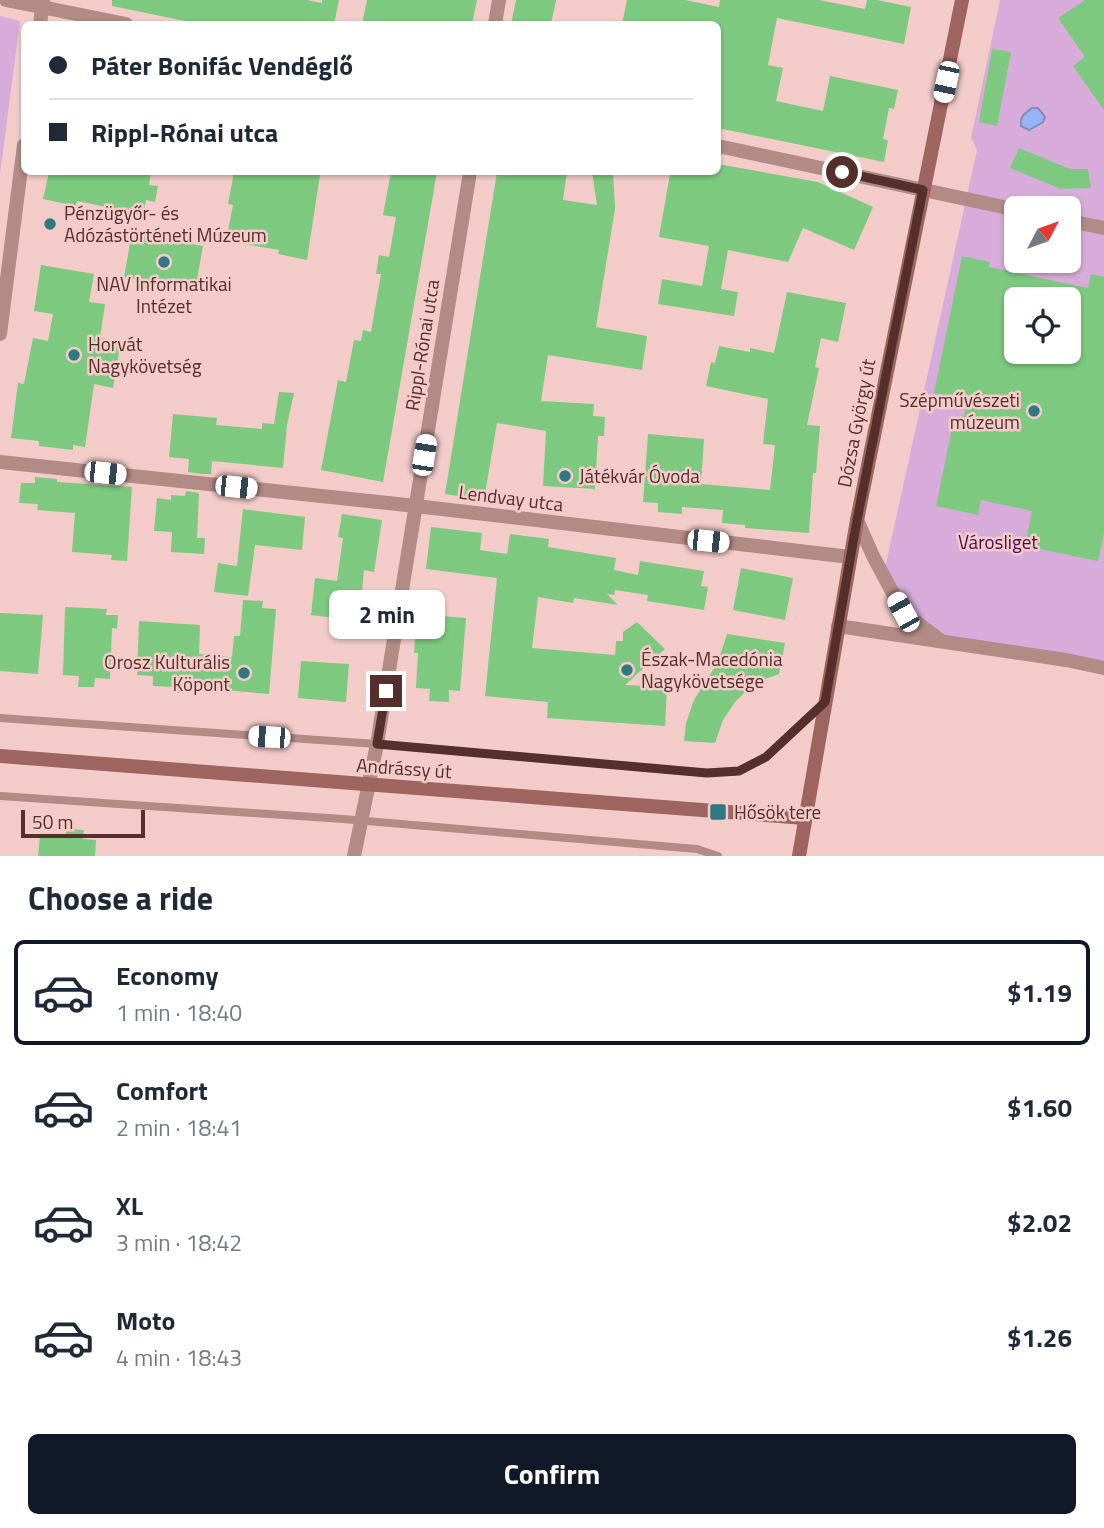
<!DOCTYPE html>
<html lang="en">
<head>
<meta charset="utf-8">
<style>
	:root { --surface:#fff; --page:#f6f6f7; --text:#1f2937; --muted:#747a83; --line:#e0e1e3; --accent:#111827 }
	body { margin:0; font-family:"Titillium Web",sans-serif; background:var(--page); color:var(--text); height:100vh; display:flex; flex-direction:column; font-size:26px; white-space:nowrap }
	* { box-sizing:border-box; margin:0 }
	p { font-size:23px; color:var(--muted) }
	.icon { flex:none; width:38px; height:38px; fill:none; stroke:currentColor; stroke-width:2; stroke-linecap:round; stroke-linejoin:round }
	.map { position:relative; height:856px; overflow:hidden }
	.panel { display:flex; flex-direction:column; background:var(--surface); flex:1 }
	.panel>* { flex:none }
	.hud { position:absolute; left:21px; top:21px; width:700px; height:154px; border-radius:10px; box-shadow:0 2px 5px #0004; display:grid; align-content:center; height:154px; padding:0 28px; background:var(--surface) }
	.needle { width:46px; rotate:49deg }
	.fabs { position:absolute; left:1004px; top:196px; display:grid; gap:14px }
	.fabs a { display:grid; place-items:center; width:77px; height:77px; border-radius:10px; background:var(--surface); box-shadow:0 2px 5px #0004; font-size:35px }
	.scale { position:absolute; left:21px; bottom:18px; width:124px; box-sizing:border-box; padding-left:7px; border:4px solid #542f2c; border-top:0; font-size:19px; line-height:24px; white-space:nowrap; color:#542f2c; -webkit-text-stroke:5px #f3ccc9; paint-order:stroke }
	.end { position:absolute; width:32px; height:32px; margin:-16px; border:9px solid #542f2c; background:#fff; box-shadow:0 0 0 4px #fff }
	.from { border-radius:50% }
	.bubble { position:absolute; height:49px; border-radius:10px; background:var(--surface); box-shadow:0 2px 5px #0004; font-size:23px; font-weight:700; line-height:49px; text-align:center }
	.car { position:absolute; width:21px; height:42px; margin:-21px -10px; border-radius:9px; box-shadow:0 0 5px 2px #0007; background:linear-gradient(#fff 24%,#345 0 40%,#fff 0 76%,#345 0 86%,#fff 0) }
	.hud b { display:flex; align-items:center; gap:24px; height:66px; font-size:26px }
	.hud b+b { border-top:2px solid var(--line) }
	.hud i { width:18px; height:18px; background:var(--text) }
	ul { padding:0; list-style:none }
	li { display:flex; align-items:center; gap:21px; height:105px; margin:0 14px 10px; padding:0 14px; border:4px solid transparent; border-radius:10px }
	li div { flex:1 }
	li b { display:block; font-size:26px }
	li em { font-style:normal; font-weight:700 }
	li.active { border-color:var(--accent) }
	li>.icon { width:63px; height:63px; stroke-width:1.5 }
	h2 { padding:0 28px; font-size:32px; line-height:84px }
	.button { display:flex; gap:14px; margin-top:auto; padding:14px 28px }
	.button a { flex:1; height:80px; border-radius:10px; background:var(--accent); color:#fff; font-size:28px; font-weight:700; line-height:80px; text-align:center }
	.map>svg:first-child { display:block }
</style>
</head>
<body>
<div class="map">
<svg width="1104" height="856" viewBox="0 0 1104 856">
	<rect width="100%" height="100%" fill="#f3ccc9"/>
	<!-- green -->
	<g fill="#d8acda" fill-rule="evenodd">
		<path d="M1000,0H1104V668L941,641L903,600L885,568L977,150L971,138ZM1017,208H1069V261H1017ZM1017,299H1069V352H1017Z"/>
		<path d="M0,16L20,21L0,174Z"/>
	</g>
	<!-- water -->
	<path fill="#95b4f8" stroke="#828cbb" stroke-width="2" d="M1032,108H1038L1045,117L1043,122L1029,130L1021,126C1020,116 1024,114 1032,108Z"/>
	<!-- building -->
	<g fill="#7dc97f" fill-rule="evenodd">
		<path d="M112,0H307L322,3V0H339L334,24H200L112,6Z"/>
		<path d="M367,0H477L472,24H362Z"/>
		<path d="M516,0H556L551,24H511Z"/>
		<path d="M627,0H685L719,7L720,0H819L865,9L867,0H877L911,7L904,44L777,18L768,65L783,68L776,101L823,111L830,76L898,90L894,109L889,108L883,139L888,140L884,162L718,128V24H622Z"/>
		<path d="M1085,0H1104V110L1073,66L1085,57L1058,18Z"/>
		<path d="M992,49L1011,52L997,126L979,122Z"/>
		<path d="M1019,148L1070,169H1088L1091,188L1061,189L1010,168Z"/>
		<path d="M718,164L818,182L873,207L854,250L803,228L788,262L728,250L721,289L738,292L734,316L658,304L662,279L702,286L709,246L659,237L670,174L674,175V172H718Z"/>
		<path d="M49,172H151L149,185L158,186L155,202L146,200L142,222L125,219L126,211L77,201L76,206L43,199Z"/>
		<path d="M234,172H314L313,175H320L307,260L278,254L279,250L226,241L233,205L228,204Z"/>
		<path d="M391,172H437L383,482L321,470L338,380L346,382L354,340L361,341L363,330L371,332L381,274H376L379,255L389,257L396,217L383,215Z"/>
		<path d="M497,172H567L563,200L597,205L592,172H613L615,208L596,327L647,336L642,370L548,355L541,401L594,404L593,416L605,417L604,436H598L595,489L543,486L546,431L497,423L484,500L445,494Z"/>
		<path d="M132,233L203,246L195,290L124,277Z"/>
		<path d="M962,256L990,262L989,267L1088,288L1091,274L1104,277V533L1098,561L1025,546L1032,511L981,500L978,515L936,506L953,423L962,425L967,400L934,393ZM1017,299H1069V352H1017Z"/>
		<path d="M41,265L94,274L89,302L105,304L100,338L121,341L113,388L94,384L85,447L73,445V450L39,446V441L11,438L18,383L24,384L33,338L48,341L53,314L34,311Z"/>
		<path d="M787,292L846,303L838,342L821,338L815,367L819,368L807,425L820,426L816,473H813L809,533L745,528V525L722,523L723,510L682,507V514L658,512V503L643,502L648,434L704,439L701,484L770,490L775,445L763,444L768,399L706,386L711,362L715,363L719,346L750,352V348L774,353Z"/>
		<path d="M279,392L294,393L287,425L283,468L212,461L211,474H201L188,472L189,459L169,457L173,414L217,418L216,425L262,429V423L274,424Z"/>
		<path d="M35,477L57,479V482L132,487L127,561L111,560L112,555L72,552L75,513L37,510L38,504L19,503L21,483H35Z"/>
		<path d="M186,491L199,493L197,538H205L204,554L171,552L172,532L154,531L157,498L171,500V495L185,496Z"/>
		<path d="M243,509L305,517L302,550L255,545L248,596L214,592L218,563L237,566Z"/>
		<path d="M342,514L382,520L374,572L364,570L359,621L311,615L315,578L337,581L343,538L338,537Z"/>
		<path d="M431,527L482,533L480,550L507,554L510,534L549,539L548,547L616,558L614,570L638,575L640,561L704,571L701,586L708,587L704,610L647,601L648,595L615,590L614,595L607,594L618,605L574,598L573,603L538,597L532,648L615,655L616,641H623V632L637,622L665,649L625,685L667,687L665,726L547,718L548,702L485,696L497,578L426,569Z"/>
		<path d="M741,568L793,578L785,620L733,610Z"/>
		<path d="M243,600L263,601L262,608L276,609L269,694L190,687L189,693H173V687L153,686V676L137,675L139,621L200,625L199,654L232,657L234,636H240Z"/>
		<path d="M65,607L107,609L106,615H118L117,629L112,628L110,679L95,678L94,687H78L79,676L63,675Z"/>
		<path d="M0,613L43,615L38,674L0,671Z"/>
		<path d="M417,614L466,618L460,691L449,690V702L429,701L430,689L416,688L418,653H414Z"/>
		<path d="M727,634L785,643L779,674L765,679L748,689L735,702L723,720L715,743L684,741L686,723L694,700L718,662Z"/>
		<path d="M301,661L349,664L346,702L298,698Z"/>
		<path d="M66,829L84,830L83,839L96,840L95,856H38L40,836L66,837Z"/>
	</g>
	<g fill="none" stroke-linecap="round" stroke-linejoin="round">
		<!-- service -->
		<g stroke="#b28a86" stroke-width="8">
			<path d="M0,718L377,744L707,773L739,771L766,757L823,704"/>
			<path d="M0,796L343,819L697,849L718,856"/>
		</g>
		<!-- minor -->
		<g stroke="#b28a86" stroke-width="14">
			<path d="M6,0L126,24"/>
			<path d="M40,24L43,0"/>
			<path d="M495,24L499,0"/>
			<path d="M718,146L1017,210"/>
			<path d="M1069,221L1104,228"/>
			<path d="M0,334L24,145"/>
			<path d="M0,462L416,506L850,557"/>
			<path d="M354,856L377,744L470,172"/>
		</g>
		<!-- tertiary -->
		<g stroke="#b28a86" stroke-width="14">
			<path d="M857,520L873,556L903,612L940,640"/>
			<path d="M838,626L1066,660L1104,668"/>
		</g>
		<!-- secondary -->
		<g stroke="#9d6460" stroke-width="14">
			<path d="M0,756L805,818"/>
			<path d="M799,856L857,520L962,0"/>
		</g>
	</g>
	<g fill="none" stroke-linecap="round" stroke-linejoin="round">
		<!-- route -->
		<path stroke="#542f2c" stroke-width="9" d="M386,691L377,744L707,773L739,771L766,757L825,702L857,520L923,190L842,172"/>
	</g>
	<!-- markers -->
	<g fill="#307980" stroke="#f3ccc9" stroke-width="2.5">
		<circle cx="50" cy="224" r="7"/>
		<circle cx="164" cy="262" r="7"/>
		<circle cx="74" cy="355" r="7"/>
		<circle cx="1034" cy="411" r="7"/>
		<circle cx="565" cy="476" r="7"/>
		<circle cx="627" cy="670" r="7"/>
		<circle cx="244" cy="673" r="7"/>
		<rect x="709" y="803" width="18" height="18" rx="3.5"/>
	</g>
	<g text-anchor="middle" stroke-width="5" stroke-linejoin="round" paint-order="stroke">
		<!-- poi labels -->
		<g font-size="19" fill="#542f2c" stroke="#f3ccc9" text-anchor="start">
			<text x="64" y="220">Pénzügyőr- és<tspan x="64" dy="22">Adózástörténeti Múzeum</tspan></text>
			<text x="164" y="291" text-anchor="middle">NAV Informatikai<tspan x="164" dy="22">Intézet</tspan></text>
			<text x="88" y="351">Horvát<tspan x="88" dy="22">Nagykövetség</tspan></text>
			<text x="1020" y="407" text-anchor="end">Szépművészeti<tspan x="1020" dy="22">múzeum</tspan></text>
			<text x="579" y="483">Játékvár Óvoda</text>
			<text x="641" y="666">Észak-Macedónia<tspan x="641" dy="22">Nagykövetsége</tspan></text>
			<text x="230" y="669" text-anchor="end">Orosz Kulturális<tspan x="230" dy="22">Köpont</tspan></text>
			<text x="734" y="819">Hősök tere</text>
		</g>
		<!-- street labels -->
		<g font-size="19" fill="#542f2c" stroke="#f3ccc9">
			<text transform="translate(422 345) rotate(-81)" y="7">Rippl-Rónai utca</text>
			<text transform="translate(856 423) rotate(-79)" y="7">Dózsa György út</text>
			<text transform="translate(511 498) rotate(7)" y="7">Lendvay utca</text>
			<text transform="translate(404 768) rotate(4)" y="7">Andrássy út</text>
		</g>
		<!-- park labels -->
		<g font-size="19" fill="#4b0a50" stroke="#f3ccc9">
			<text x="998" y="549">Városliget</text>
		</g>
	</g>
</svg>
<div class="fabs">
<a><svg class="needle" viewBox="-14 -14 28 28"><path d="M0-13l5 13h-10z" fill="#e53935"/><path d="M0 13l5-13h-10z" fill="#747a83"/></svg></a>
<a><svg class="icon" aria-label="locate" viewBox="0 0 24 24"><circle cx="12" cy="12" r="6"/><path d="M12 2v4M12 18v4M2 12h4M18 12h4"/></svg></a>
</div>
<div class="scale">50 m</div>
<i class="end from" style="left:842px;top:172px"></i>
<i class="end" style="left:386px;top:691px"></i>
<div class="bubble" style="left:329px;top:590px;width:116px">2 min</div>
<i class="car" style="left:946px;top:82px;rotate:192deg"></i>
<i class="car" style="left:424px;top:455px;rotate:9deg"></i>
<i class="car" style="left:105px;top:473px;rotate:96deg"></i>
<i class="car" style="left:236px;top:487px;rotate:96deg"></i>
<i class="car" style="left:708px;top:541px;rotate:96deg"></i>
<i class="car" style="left:903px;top:612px;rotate:331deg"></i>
<i class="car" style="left:269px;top:737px;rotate:274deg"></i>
<div class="hud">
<b><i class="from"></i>Páter Bonifác Vendéglő</b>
<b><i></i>Rippl-Rónai utca</b>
</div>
</div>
<section class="panel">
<h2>Choose a ride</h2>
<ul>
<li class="active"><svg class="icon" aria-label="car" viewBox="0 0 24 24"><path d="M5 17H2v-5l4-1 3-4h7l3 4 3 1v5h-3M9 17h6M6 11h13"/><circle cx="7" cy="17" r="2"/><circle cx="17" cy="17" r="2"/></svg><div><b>Economy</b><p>1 min · 18:40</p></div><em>$1.19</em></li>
<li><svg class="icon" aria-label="car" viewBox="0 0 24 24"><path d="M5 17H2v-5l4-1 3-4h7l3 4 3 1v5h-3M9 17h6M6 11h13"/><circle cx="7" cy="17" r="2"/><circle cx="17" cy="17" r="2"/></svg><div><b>Comfort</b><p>2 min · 18:41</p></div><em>$1.60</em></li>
<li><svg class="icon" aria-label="car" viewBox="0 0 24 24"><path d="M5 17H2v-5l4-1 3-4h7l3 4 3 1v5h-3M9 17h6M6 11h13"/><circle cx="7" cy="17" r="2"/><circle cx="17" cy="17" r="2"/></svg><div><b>XL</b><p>3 min · 18:42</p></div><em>$2.02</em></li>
<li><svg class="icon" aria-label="car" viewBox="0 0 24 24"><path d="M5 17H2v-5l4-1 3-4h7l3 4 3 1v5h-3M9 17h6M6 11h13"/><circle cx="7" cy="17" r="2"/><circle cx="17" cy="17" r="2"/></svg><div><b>Moto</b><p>4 min · 18:43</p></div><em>$1.26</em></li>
</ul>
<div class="button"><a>Confirm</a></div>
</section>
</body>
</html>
